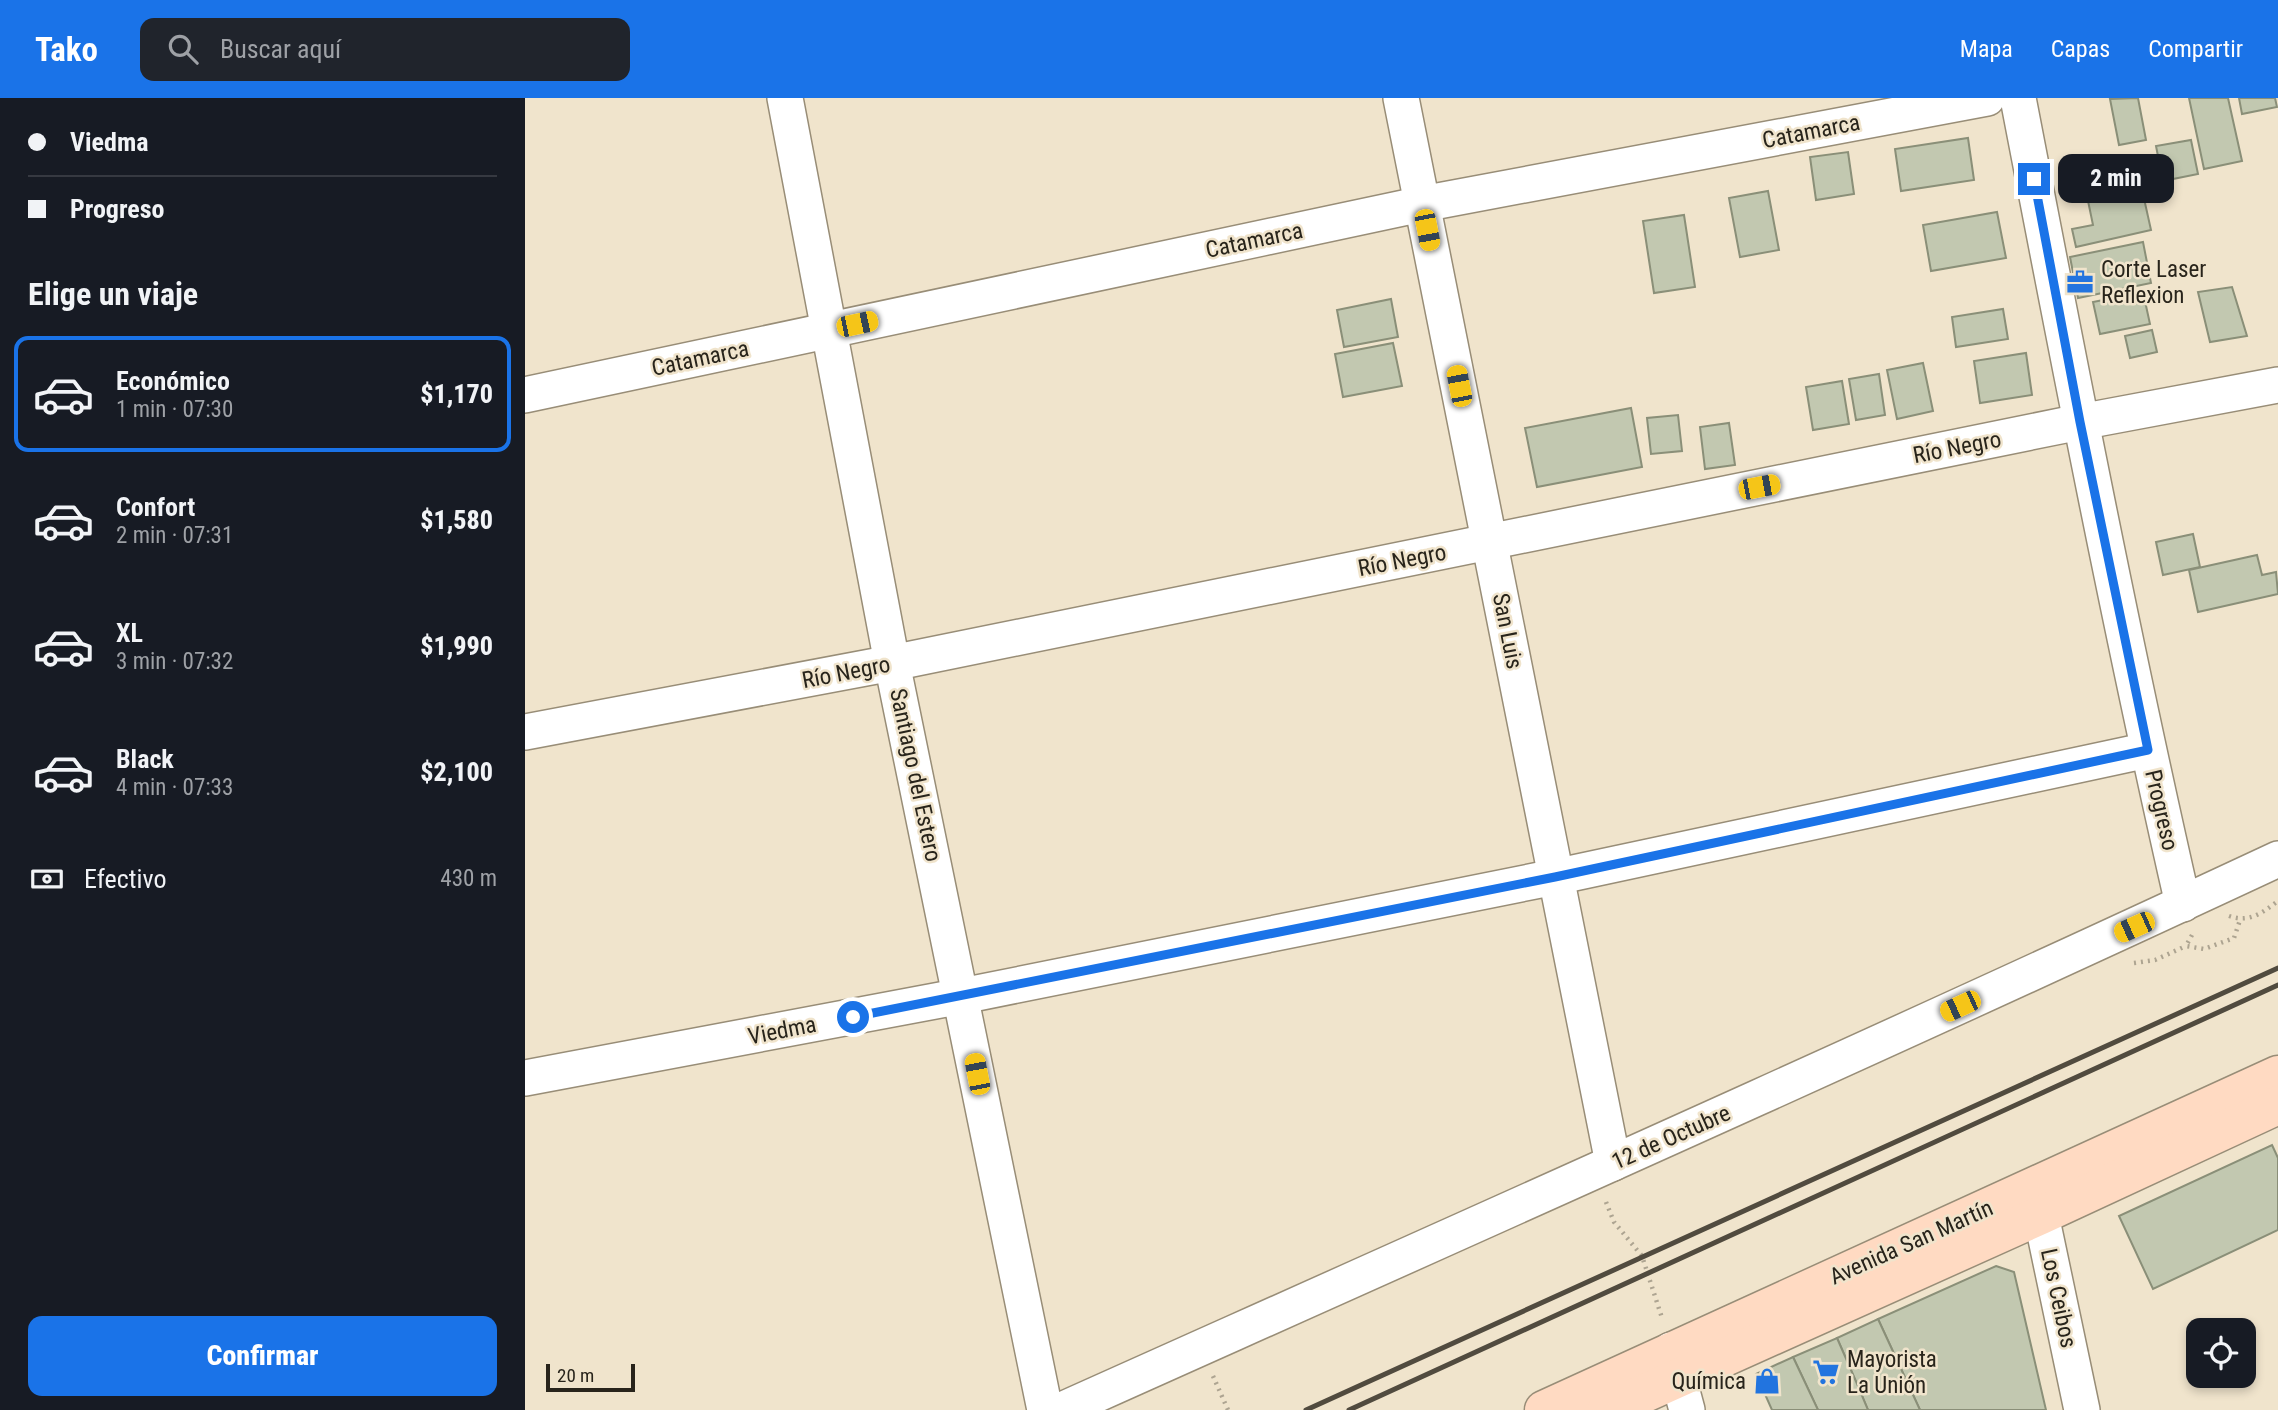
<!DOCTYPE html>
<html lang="es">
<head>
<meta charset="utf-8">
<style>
	:root { --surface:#171b24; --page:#20242c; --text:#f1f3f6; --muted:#9ea1a6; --line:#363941; --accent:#1a73e8 }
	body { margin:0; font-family:"Roboto Condensed",sans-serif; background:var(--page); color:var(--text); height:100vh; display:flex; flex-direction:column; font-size:26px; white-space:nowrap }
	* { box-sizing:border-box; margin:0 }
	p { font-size:23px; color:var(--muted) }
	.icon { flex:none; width:38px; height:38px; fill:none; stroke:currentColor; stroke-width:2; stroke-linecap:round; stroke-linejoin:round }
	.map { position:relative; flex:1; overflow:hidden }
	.drawer { display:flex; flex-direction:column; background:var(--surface); width:525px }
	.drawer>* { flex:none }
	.banner { display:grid; align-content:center; height:154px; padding:0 28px; background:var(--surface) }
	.fabs { position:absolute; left:1661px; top:1220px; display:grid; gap:14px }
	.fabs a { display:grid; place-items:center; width:70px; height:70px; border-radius:14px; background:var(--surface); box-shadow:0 4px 10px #0003; font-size:35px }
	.scale { position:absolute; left:21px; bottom:18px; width:89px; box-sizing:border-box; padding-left:7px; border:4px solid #28241b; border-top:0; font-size:19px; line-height:24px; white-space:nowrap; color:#28241b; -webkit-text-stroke:5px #f0e4cc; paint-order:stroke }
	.end { position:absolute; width:32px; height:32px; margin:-16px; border:9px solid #1a73e8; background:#fff; box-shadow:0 0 0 4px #fff }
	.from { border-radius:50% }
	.bubble { position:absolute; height:49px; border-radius:14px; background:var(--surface); box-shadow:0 4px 10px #0003; font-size:23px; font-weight:800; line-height:49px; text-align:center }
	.car { position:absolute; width:21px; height:42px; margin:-21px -10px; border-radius:9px; box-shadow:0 0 5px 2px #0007; background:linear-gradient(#f5c518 24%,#345 0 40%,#f5c518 0 76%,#345 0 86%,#f5c518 0) }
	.banner b { display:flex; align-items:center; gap:24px; height:66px; font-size:26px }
	.banner b+b { border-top:2px solid var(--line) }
	.banner i { width:18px; height:18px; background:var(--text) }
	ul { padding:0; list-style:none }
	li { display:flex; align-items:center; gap:21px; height:116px; margin:0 14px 10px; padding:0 14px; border:4px solid transparent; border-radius:14px }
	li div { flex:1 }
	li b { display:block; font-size:26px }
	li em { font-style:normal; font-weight:800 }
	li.selected { border-color:var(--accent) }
	li>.icon { width:63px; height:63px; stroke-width:1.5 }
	h2 { padding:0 28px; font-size:32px; line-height:84px }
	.pay { display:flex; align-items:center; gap:18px; height:77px; padding:0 28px; font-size:26px }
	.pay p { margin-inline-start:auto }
	.action { display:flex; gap:14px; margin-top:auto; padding:14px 28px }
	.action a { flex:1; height:80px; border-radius:14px; background:var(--accent); color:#fff; font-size:28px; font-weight:800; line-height:80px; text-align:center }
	header { display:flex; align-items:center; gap:42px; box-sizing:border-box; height:98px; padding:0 35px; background:var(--accent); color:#fff }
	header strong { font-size:33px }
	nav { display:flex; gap:38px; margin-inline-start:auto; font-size:24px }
	.search { width:490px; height:63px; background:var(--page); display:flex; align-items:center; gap:18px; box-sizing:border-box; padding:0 24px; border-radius:14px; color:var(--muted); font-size:26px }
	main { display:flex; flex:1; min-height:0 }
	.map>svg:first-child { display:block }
</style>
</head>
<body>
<header>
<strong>Tako</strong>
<div class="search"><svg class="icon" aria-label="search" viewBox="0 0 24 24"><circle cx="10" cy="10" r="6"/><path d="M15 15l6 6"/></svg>Buscar aquí</div>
<nav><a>Mapa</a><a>Capas</a><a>Compartir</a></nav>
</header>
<main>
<section class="drawer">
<div class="banner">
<b><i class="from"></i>Viedma</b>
<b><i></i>Progreso</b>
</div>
<h2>Elige un viaje</h2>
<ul>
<li class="selected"><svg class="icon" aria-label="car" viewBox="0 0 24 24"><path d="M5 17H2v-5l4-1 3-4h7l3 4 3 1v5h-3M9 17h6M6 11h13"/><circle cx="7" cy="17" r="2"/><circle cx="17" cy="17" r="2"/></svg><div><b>Económico</b><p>1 min · 07:30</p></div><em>$1,170</em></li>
<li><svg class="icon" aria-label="car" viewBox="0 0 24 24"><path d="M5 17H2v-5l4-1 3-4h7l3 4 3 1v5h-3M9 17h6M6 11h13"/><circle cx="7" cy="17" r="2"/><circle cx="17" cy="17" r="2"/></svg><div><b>Confort</b><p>2 min · 07:31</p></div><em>$1,580</em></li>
<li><svg class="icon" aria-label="car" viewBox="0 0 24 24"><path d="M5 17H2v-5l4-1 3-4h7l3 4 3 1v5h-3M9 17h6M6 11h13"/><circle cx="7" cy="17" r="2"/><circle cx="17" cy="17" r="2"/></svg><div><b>XL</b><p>3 min · 07:32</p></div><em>$1,990</em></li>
<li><svg class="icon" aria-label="car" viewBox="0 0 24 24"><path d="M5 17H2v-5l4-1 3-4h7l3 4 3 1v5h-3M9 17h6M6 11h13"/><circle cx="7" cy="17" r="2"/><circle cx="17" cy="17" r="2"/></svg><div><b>Black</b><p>4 min · 07:33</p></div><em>$2,100</em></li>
</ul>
<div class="pay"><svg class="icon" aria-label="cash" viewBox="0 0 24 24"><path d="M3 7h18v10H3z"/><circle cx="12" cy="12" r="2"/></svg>Efectivo<p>430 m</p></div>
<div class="action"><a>Confirmar</a></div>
</section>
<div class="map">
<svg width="1753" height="1312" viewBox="0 0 1753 1312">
	<rect width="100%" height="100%" fill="#f0e4cc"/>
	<!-- building -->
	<g fill="#c2c8b0" stroke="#8a8f78" stroke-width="2">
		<path d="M1613,0L1621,42L1594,47L1585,1Z"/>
		<path d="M1664,0H1703L1717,63L1679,71Z"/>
		<path d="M1714,0H1750L1752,9L1717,16Z"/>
		<path d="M1443,40L1449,82L1376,93L1370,51Z"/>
		<path d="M1666,42L1673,76L1638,83L1631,48Z"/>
		<path d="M1323,54L1329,96L1291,102L1285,59Z"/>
		<path d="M1616,87L1626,132L1551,149L1547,131L1568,127L1562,98Z"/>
		<path d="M1243,93L1254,152L1215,159L1204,100Z"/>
		<path d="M1472,114L1481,160L1406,173L1398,127Z"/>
		<path d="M1159,117L1170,189L1129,195L1118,123Z"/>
		<path d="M1618,144L1626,185L1553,200L1545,159Z"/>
		<path d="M1707,189L1722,238L1685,244L1673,194Z"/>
		<path d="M1618,194L1625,226L1575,236L1568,204Z"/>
		<path d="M866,201L873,239L819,249L812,212Z"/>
		<path d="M1478,211L1483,241L1431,249L1427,219Z"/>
		<path d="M1627,232L1632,254L1605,260L1600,238Z"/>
		<path d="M868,245L877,288L818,299L810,256Z"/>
		<path d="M1501,255L1507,297L1455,305L1449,263Z"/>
		<path d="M1398,265L1408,313L1372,321L1362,272Z"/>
		<path d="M1354,276L1360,317L1331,322L1324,281Z"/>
		<path d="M1317,283L1324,326L1288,332L1281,289Z"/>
		<path d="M1106,310L1117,369L1012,389L1000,330Z"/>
		<path d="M1153,317L1157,353L1126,356L1122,320Z"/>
		<path d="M1204,325L1210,367L1180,371L1175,329Z"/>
		<path d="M1668,436L1675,469L1638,477L1631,444Z"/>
		<path d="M1732,457L1737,477L1751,474L1753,496L1673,514L1664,472Z"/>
		<path d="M1747,1047L1753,1060V1132L1628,1191L1594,1118Z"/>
		<path d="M1471,1168L1489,1174L1521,1312H1395L1353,1221Z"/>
		<path d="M1353,1221L1395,1312H1343L1312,1240Z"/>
		<path d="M1312,1240L1333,1288L1343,1312H1293L1268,1259Z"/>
		<path d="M1268,1259L1293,1312H1247L1231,1276Z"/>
	</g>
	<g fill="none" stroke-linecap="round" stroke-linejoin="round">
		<!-- street casing -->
		<g stroke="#988d77" stroke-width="38">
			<g id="street">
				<path d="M260,0L367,565L520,1312"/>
				<path d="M876,0L1088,1065"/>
				<path d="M1493,0C1545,270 1597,539 1658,806"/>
				<path d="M0,297L897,106L1462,0"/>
				<path d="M0,634L367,565L1555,324L1753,287"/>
				<path d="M0,980L437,898L1030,779L1623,652"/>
				<path d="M1504,1092L1516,1117L1557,1312"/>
				<path d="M1146,1252L1162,1312"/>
				<path d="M537,1312C943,1130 1350,949 1753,761"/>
			</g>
		</g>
		<!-- secondary casing -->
		<g stroke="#988d77" stroke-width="41">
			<g id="secondary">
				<path d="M1019,1312L1753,977"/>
				<path d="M1082,1312L1516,1117L1753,1007"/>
			</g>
		</g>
		<!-- path -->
		<g stroke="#ada491" stroke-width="4.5" stroke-dasharray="2 5" stroke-linecap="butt">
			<path d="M1704,818C1724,825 1737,815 1753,803"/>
			<path d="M1667,837L1661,848L1679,851L1709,840L1715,822"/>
			<path d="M1609,865L1630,862L1661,848"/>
			<path d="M1081,1104L1089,1124L1117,1158L1137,1220"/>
			<path d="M688,1278L703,1312"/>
		</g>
		<!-- street -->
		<use href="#street" stroke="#fff" stroke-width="35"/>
		<!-- secondary -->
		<use href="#secondary" stroke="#ffdac2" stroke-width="38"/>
		<!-- rail -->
		<g stroke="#514b3f" stroke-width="5">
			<path d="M781,1312L1753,870"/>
			<path d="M824,1312L1753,887"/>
		</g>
	</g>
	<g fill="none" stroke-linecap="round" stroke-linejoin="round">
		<!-- route -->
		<path stroke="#1a73e8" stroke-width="9" d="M328,919L1030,779L1623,652L1555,324L1509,81"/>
	</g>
	<!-- icons -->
	<defs>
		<g id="office-bare" transform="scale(2.1)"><path d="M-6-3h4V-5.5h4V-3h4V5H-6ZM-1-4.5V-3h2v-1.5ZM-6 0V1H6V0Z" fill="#2274df" stroke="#f0e4cc" stroke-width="2.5" paint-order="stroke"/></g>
		<g id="supermarket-bare" transform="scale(2.1)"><path d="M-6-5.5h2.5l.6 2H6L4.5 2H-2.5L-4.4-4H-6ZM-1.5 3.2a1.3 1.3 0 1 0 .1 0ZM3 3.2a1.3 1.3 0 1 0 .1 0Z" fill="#2274df" stroke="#f0e4cc" stroke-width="2.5" paint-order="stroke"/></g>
		<g id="shop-bare" transform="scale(2.1)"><path d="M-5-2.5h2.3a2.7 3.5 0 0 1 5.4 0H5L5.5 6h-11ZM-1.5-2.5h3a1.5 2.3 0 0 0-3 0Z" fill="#2274df" stroke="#f0e4cc" stroke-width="2.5" paint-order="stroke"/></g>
	</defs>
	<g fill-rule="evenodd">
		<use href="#office-bare" x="1555" y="184"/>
		<use href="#supermarket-bare" x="1301" y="1274"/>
		<use href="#shop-bare" x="1242" y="1283"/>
	</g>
	<g text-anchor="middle" stroke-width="5" stroke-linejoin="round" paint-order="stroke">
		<!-- street labels -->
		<g font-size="23" fill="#28241b" stroke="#f0e4cc">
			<text transform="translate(1286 33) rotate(-11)" y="8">Catamarca</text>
			<text transform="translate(729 142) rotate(-12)" y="8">Catamarca</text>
			<text transform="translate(175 260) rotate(-12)" y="8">Catamarca</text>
			<text transform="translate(1432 349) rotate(-11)" y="8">Río Negro</text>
			<text transform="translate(877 462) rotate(-11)" y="8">Río Negro</text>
			<text transform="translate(983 533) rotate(79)" y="8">San Luis</text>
			<text transform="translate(321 574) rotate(-11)" y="8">Río Negro</text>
			<text transform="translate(391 677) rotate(78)" y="8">Santiago del Estero</text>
			<text transform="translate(1637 712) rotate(77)" y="8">Progreso</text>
			<text transform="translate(257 932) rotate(-11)" y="8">Viedma</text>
			<text transform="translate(1146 1039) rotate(-24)" y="8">12 de Octubre</text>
			<text transform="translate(1386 1144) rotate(-24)" y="8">Avenida San Martín</text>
			<text transform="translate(1534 1200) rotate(78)" y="8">Los Ceibos</text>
		</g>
		<!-- poi labels -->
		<g font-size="23" fill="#28241b" stroke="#f0e4cc" text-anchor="start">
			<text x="1576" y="179">Corte Laser<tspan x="1576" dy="26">Reflexion</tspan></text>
			<text x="1322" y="1269">Mayorista<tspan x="1322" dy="26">La Unión</tspan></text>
			<text x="1221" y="1291" text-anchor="end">Química</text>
		</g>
	</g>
</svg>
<div class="fabs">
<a><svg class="icon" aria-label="locate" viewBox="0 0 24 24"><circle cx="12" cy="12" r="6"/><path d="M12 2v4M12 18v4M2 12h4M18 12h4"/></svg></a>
</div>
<div class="scale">20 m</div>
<i class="end from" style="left:328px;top:919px"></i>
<i class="end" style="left:1509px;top:81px"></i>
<div class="bubble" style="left:1533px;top:56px;width:116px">2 min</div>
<i class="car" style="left:902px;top:132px;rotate:169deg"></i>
<i class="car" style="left:332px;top:226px;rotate:78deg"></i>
<i class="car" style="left:934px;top:288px;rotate:349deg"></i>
<i class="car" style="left:1234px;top:389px;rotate:79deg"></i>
<i class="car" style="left:1609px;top:829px;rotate:246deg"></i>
<i class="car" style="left:1435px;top:908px;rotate:245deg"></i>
<i class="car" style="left:452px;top:976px;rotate:349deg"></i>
</div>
</main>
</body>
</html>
